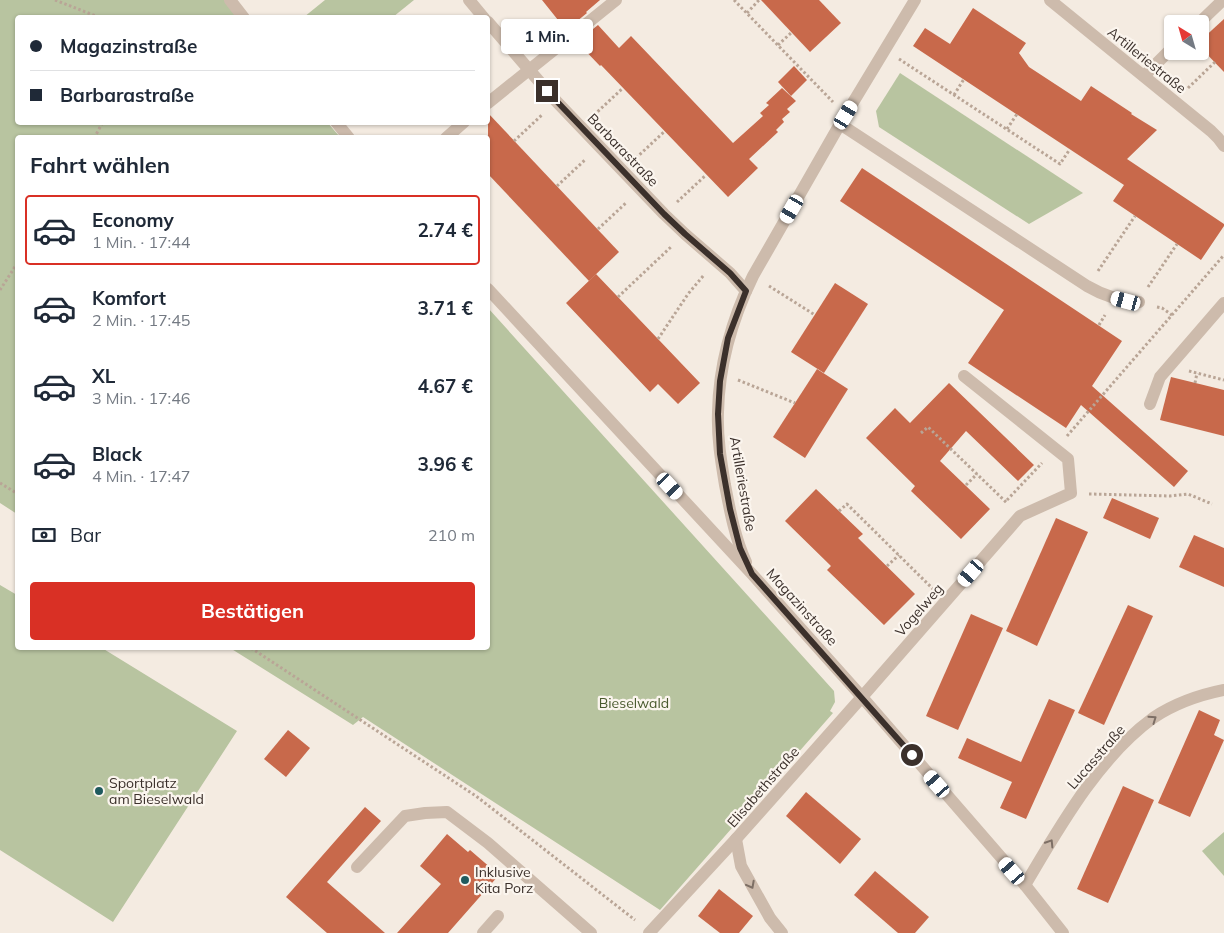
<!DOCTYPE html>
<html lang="de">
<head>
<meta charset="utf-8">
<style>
	:root { --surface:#fff; --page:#f6f6f7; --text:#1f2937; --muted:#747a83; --line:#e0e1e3; --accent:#d93025 }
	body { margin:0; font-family:Mulish,sans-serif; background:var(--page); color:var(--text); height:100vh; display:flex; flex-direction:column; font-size:19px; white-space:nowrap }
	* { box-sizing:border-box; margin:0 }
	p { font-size:16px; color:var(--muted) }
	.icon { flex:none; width:28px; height:28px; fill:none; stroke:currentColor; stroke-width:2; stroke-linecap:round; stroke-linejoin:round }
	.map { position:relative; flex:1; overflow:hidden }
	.details { position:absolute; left:15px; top:135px; width:475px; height:515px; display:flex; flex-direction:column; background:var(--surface); border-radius:5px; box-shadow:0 1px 4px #0004 }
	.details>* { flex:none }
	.hud { position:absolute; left:15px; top:15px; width:475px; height:110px; border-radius:5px; box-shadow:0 1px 4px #0004; display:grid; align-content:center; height:110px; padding:0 15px; background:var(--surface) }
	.needle { width:32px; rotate:323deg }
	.controls { position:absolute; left:1164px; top:15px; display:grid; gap:10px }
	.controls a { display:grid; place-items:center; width:45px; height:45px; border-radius:5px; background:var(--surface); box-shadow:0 1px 4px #0004; font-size:25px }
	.end { position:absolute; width:22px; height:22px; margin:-11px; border:6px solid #3b302b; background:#fff; box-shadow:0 0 0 2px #fff }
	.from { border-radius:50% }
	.bubble { position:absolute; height:35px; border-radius:5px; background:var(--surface); box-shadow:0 1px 4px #0004; font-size:16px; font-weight:700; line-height:35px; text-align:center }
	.car { position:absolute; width:15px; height:30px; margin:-15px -8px; border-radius:6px; box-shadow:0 0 4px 1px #0007; background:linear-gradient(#fff 24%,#345 0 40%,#fff 0 76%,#345 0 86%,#fff 0) }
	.hud b { display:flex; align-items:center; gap:18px; height:48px; font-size:19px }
	.hud b+b { border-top:1px solid var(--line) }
	.hud i { width:12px; height:12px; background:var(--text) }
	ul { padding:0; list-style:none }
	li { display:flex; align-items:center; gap:15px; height:70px; margin:0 10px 8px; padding:0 5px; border:2px solid transparent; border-radius:5px }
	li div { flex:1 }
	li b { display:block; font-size:19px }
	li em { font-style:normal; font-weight:700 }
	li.on { border-color:var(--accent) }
	li>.icon { width:45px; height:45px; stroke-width:1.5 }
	h2 { padding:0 15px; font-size:22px; line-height:60px }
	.pay { display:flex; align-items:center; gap:12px; height:55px; padding:0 15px; font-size:19px }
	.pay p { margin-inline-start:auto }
	.button { display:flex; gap:10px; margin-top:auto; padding:10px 15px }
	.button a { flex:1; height:58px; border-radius:5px; background:var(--accent); color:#fff; font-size:20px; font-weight:700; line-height:58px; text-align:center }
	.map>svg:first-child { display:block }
</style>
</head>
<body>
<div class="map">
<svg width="1224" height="933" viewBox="0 0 1224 933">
	<rect width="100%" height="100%" fill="#f4ebe1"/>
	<!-- green -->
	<g fill="#b8c4a0">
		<path d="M0,0H224L239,17L18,18V122H327L340,137L18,138L17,514L0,503Z"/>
		<path d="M325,0H414L393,17H304Z"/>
		<path d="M900,73L1083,193L1029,224L879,127L876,111Z"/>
		<path d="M488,308L834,691L835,702L830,711L833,713L660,910L363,717L353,725L230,648H488Z"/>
		<path d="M0,585L17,595L18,648H102L237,731L113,922L0,850Z"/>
		<path d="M1224,832V876L1202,851Z"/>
	</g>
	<!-- building -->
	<g fill="#c8694b">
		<path d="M542,0H600L586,12L587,13L566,30Z"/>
		<path d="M761,0H819L841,23L810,52Z"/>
		<path d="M973,8L1026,43L1019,53L1029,67L1081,101L1091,86L1132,113L1131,114L1157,130L1127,159L1224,224V226L1201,260L1113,201L1124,185L913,46L925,28L950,44Z"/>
		<path d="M1224,19V72L1200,47V41Z"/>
		<path d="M598,25L619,48L631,36L733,143L763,116L760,113L769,105L766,103L782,88L796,101L787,109L790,112L782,119L784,122L776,130L778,132L749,159L758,168L728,197L601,65L600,66L577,42Z"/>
		<path d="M794,66L807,80L791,96L778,82Z"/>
		<path d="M488,113L619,252L589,281L488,174Z"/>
		<path d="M862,168L1122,341L1092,386L1188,471L1174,487L1081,405L1066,428L968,363L1004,310L840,201Z"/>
		<path d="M596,274L700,383L678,404L658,384L650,392L566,303Z"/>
		<path d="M835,283L868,304L824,373L791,352Z"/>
		<path d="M817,369L848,389L805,458L773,437Z"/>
		<path d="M1171,377L1224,390V436L1160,420Z"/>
		<path d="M949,383L1034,465L1018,481L966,431L940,461L990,509L961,539L911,491L915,486L866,438L895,408L910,423Z"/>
		<path d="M816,489L863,534L858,538L915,594L884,625L827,570L831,566L785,521Z"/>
		<path d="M1112,498L1159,518L1150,539L1103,518Z"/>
		<path d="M1056,518L1088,532L1037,646L1006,631Z"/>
		<path d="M1194,535L1224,548V587L1179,567Z"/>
		<path d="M1128,605L1153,616L1104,725L1078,713Z"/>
		<path d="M971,614L1003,628L958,730L926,716Z"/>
		<path d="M1049,699L1075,710L1026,819L1000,808L1012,782L958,758L967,738L1021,762Z"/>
		<path d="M1199,710L1220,720L1214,735L1224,740L1190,817L1158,803Z"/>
		<path d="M288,730L310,748L286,777L264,759Z"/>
		<path d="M1123,786L1154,800L1108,903L1077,889Z"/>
		<path d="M806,792L861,839L840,864L786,816Z"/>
		<path d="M365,807L381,821L327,882L385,933H327L286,897Z"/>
		<path d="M447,834L468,852L470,850L499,875L448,933H397L441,884L420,866Z"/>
		<path d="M875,871L929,917L915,933H898L854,895Z"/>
		<path d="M719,889L753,916L739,933H720L698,916Z"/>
	</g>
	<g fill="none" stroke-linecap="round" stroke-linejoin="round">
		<!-- path -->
		<g stroke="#b9a596" stroke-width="3" stroke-dasharray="2.5 2.5" stroke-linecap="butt">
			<path d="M55,0L101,18"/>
			<path d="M734,0L833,102"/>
			<path d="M747,13L759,0"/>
			<path d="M778,45L792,32"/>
			<path d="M899,59L1060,164L1070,149"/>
			<path d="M1188,88L1215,62"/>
			<path d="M954,95L964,79"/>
			<path d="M594,115L623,88"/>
			<path d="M1007,129L1017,114"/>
			<path d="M94,138L103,122"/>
			<path d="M514,141L543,114"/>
			<path d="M636,158L665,131"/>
			<path d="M557,186L586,159"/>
			<path d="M677,202L706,175"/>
			<path d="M598,229L627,202"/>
			<path d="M1098,271L1135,216"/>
			<path d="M769,286L815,315"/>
			<path d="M1148,287L1177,244"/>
			<path d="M0,290L18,262"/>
			<path d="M618,297L672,246"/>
			<path d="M1157,307L1162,308L1172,315"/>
			<path d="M1099,325L1105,315"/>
			<path d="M658,339L688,294L704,275"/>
			<path d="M1189,371L1224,380"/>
			<path d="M738,380L795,403"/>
			<path d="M1195,383L1197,373"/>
			<path d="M921,433L928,427L1007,503"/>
			<path d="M1067,436L1224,255"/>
			<path d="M0,483L18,494"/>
			<path d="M966,485L977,474"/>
			<path d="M1089,494L1170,496L1188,494L1212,504"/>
			<path d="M1007,500L1042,463"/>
			<path d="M839,511L847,504L933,589"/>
			<path d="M887,566L899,555"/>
			<path d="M251,648L476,796L635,920"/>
		</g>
		<!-- minor -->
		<g stroke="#cdbbac" stroke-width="12">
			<path d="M230,0L244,18"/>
			<path d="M469,0L484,18"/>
			<path d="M1050,0L1211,131L1218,138L1224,146"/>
			<path d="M488,22L556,101L664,214L685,234L730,273L746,291"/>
			<path d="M1198,24L1223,0"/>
			<path d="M1144,76L1172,48"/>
			<path d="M488,103L616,0"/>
			<path d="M336,122L349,138"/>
			<path d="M840,124L1087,286C1104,296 1120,301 1139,302"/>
			<path d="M446,138L464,122"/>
			<path d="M488,289L752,574L862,697L1025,885L1063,933"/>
			<path d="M1150,404L1160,377L1224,303"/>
			<path d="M746,562C735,538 730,511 725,485C721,461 717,437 718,412C719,365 732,319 753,276L840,124L915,0"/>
			<path d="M736,839L741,866L770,918L782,933"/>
			<path d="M357,867L405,816L425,813L447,812L488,843L591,933"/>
			<path d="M1025,885C1059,828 1098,758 1153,718C1174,704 1199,695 1224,690"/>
			<path d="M483,933L498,916"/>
			<path d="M649,933L736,839L862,697L1020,516L1071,493L1068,459L964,376"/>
		</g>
	</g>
	<!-- one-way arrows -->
	<defs><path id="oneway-chevron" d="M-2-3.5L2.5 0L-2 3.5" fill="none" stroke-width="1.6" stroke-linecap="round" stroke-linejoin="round" transform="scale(1.25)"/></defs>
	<g stroke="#7d6f65">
		<use href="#oneway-chevron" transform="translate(1153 719) rotate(-35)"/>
		<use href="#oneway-chevron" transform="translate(1050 843) rotate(-58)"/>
		<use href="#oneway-chevron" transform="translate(751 885) rotate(62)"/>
	</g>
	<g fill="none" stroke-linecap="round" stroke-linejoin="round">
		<!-- route -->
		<path stroke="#3b302b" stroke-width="6" d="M547,91L664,214L685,234L730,273L746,291L728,338L720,381L718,414L720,454L730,509L740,548L752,574L912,755"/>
	</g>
	<!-- markers -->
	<g fill="#1f5a5e" stroke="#fbf5ee" stroke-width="2">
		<circle cx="99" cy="791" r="5"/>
		<circle cx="465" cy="880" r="5"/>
	</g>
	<g text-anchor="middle" stroke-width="4.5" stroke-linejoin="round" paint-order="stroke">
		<!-- street labels -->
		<g font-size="14" fill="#3b302b" stroke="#fbf5ee">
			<text transform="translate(1147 60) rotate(39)" y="5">Artilleriestraße</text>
			<text transform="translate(623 150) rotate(46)" y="5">Barbarastraße</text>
			<text transform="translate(743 484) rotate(80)" y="5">Artilleriestraße</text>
			<text transform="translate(802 607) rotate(48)" y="5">Magazinstraße</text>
			<text transform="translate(919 610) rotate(-49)" y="5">Vogelweg</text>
			<text transform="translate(1096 757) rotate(-49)" y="5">Lucasstraße</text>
			<text transform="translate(763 787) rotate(-49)" y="5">Elisabethstraße</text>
		</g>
		<!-- park labels -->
		<g font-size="14" fill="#4a5a2e" stroke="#fbf5ee">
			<text x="634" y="708">Bieselwald</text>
		</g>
		<!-- poi labels -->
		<g font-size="14" fill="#3b302b" stroke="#fbf5ee" text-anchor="start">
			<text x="109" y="788">Sportplatz<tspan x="109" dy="16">am Bieselwald</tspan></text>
			<text x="475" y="877">Inklusive<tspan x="475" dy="16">Kita Porz</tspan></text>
		</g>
	</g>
</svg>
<div class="controls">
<a><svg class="needle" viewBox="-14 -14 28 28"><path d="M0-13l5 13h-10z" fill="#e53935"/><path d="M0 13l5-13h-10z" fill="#747a83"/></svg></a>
</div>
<i class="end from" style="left:912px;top:755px"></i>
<i class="end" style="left:547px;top:91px"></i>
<div class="bubble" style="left:501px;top:19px;width:92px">1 Min.</div>
<i class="car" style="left:846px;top:115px;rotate:31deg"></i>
<i class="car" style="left:792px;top:209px;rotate:210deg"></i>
<i class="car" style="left:1126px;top:301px;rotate:285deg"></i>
<i class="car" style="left:670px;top:486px;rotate:137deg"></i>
<i class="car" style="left:971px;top:573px;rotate:221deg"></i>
<i class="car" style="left:937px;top:784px;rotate:319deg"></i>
<i class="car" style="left:1012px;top:871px;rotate:319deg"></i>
<div class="hud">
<b><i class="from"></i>Magazinstraße</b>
<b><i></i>Barbarastraße</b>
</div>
<section class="details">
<h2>Fahrt wählen</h2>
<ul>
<li class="on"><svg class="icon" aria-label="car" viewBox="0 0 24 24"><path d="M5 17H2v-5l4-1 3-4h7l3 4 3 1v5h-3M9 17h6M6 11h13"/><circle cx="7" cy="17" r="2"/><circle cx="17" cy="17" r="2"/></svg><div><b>Economy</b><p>1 Min. · 17:44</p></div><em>2.74 €</em></li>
<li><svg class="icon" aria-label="car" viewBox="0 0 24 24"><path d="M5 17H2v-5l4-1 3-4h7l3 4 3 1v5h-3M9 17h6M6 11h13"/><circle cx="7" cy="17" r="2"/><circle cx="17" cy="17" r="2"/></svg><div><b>Komfort</b><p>2 Min. · 17:45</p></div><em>3.71 €</em></li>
<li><svg class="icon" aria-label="car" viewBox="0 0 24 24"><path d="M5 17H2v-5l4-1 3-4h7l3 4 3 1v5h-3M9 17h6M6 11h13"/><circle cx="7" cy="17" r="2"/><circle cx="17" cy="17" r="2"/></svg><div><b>XL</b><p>3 Min. · 17:46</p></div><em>4.67 €</em></li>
<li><svg class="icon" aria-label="car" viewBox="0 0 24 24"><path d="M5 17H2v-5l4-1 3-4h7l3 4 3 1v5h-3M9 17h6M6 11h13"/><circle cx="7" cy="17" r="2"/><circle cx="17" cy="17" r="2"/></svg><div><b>Black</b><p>4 Min. · 17:47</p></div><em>3.96 €</em></li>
</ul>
<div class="pay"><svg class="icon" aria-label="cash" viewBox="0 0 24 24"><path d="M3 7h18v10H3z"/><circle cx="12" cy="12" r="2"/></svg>Bar<p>210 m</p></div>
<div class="button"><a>Bestätigen</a></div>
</section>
</div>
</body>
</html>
